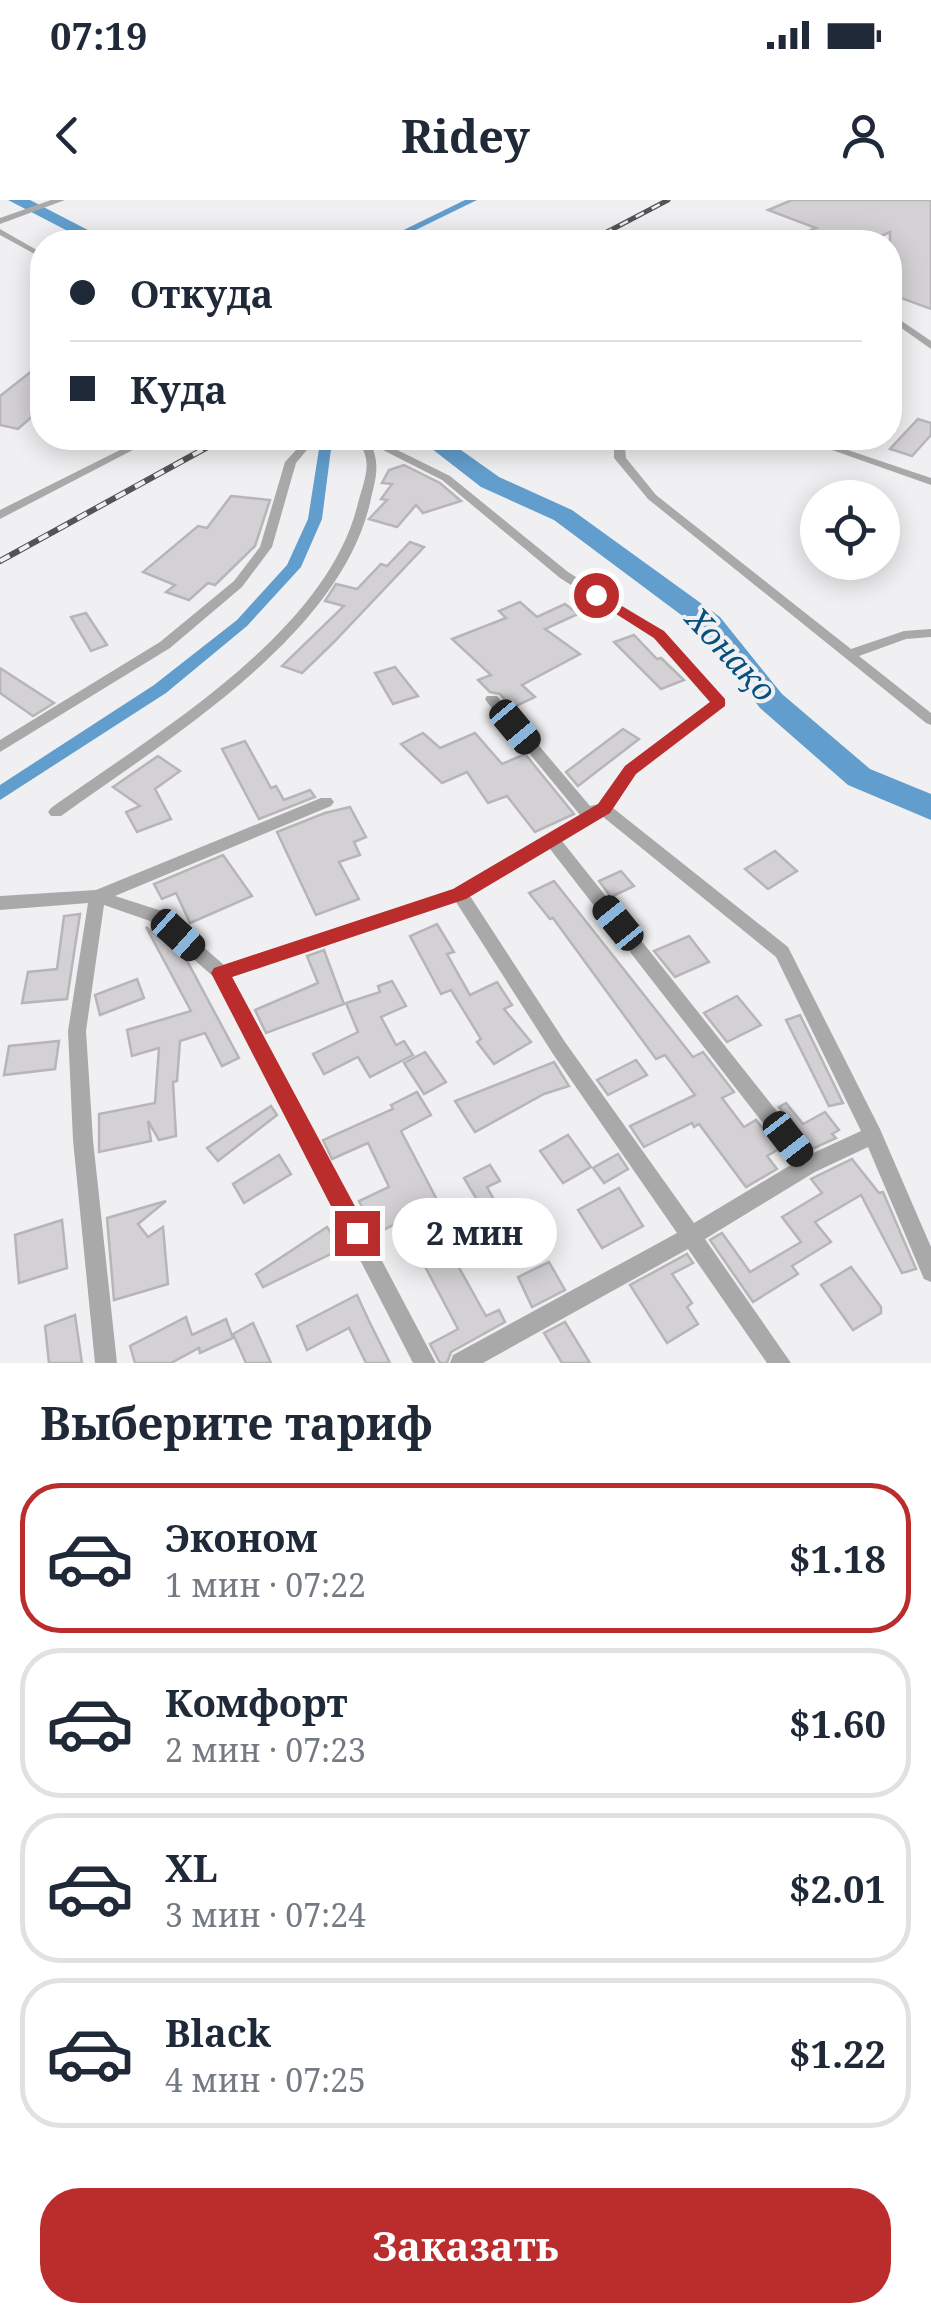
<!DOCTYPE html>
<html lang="ru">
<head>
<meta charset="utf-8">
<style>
	:root { --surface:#fff; --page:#f2f2f3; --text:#1f2937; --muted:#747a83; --line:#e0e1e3; --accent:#bb2c2d }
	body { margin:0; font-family:"Noto Serif",serif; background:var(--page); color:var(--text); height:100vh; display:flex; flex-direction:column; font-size:38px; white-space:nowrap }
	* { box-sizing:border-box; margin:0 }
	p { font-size:32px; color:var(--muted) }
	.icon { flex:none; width:55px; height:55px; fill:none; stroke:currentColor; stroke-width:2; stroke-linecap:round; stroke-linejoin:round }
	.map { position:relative; height:1163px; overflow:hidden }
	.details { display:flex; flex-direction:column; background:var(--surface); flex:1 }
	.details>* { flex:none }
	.banner { position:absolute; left:30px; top:30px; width:872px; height:220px; border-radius:40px; box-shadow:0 5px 25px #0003; display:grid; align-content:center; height:220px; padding:0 40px; background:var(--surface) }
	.controls { position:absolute; left:800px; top:280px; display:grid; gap:20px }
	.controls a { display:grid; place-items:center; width:100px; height:100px; border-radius:50%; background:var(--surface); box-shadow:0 5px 25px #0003; font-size:50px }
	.end { position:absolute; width:45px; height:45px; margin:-22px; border:12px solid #bb2c2d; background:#fff; box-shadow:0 0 0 5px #fff }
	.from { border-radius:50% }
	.bubble { position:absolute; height:70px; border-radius:35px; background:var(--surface); box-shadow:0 5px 25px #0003; font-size:32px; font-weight:700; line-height:70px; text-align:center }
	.car { position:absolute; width:30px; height:60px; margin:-30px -15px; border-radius:12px; box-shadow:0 0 8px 2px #0007; background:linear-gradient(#222 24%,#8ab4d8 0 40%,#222 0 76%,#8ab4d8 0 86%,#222 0) }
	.banner b { display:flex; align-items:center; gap:35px; height:95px; font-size:38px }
	.banner b+b { border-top:2px solid var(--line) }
	.banner i { width:25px; height:25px; background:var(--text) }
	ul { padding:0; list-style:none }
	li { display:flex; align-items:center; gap:30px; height:150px; margin:0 20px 15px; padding:0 20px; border:5px solid var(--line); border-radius:40px }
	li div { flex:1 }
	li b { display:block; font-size:38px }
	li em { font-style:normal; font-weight:700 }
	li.selected { border-color:var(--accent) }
	li>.icon { width:90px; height:90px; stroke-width:1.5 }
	h2 { padding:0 40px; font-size:45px; line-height:120px }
	.primary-button { display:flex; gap:20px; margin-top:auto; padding:20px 40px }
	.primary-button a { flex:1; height:115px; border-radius:40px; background:var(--accent); color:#fff; font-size:40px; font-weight:700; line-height:115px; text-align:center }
	.status { display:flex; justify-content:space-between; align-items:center; height:70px; padding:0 50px; background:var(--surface); direction:ltr }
	.status svg { height:28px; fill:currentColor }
	header { display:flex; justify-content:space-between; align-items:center; height:130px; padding:0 40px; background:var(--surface); font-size:45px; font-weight:700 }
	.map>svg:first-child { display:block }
</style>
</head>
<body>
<div class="status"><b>07:19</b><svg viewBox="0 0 49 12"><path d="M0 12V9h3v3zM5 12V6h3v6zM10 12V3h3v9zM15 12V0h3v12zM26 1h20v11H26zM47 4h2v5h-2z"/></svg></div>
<header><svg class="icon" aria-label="back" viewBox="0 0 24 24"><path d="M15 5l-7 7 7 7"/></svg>Ridey<svg class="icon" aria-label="person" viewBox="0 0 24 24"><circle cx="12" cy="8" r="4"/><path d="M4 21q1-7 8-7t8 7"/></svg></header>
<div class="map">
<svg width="931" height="1163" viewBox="0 0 931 1163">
	<rect width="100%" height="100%" fill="#f0f0f2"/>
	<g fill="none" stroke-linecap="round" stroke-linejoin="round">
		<!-- canal -->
		<g fill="#629ecd" fill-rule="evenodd">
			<path d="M465,0H477L391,42H379Z"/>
			<path d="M325,245L331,249L322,319L301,367L247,426L166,493L0,600V585L154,485L237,420L287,365L308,319L319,249Z"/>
		</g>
		<!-- river -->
		<g fill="#629ecd" fill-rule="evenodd">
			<path d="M8,0H30L111,42H89Z"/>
			<path d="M418,238H444L499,277L572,310L720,417L782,494L870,569L931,594V620L848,585L760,508L700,429L554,320L481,287Z"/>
		</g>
	</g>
	<!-- building -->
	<g fill="#d3d1d3" stroke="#b7b5b7" stroke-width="2.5">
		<path d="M792,0H931V109L890,94V32L868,42H784L816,28L768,10Z"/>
		<path d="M42,163V208L18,229L0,225V196Z"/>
		<path d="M918,219L931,223V235L912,256L890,249Z"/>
		<path d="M404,265L440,283L461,301L423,313L416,305L397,327L369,319L387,300L381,299L392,284L382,283L389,270Z"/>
		<path d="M231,296L270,300L255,346L215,385L208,383L189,400L166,392L175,385L143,372L198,326L207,328Z"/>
		<path d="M410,342L424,347L333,443L302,473L282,466L344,406L325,401L336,384L357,389L381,364L387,366Z"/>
		<path d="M520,402L537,417L565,404L578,414L545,429L580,454L522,485L535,497L512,508L500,494L490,492L478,480L491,475L452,439L506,418L499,411Z"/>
		<path d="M86,413L107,445L91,451L71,417Z"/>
		<path d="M634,435L657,459L661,458L684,480L661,489L614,442Z"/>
		<path d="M395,467L418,496L393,504L375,473Z"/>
		<path d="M0,468L54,503L33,516L0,493Z"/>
		<path d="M623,529L639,539L578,586L566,572Z"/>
		<path d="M423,533L440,548L475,533L502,564L525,554L574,614L535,632L507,596L488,603L467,572L442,583L401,544Z"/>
		<path d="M245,541L271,588L276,586L284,600L310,590L315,597L259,619L222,549Z"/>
		<path d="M158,556L180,571L155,589L171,619L137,632L126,612L140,606L113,587Z"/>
		<path d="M350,607L366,637L354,642L360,655L339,662L359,699L316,715L277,632L325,613Z"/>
		<path d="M775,651L797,671L768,689L745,669Z"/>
		<path d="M223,655L252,696L190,723L176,693L162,699L154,684Z"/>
		<path d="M621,671L634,686L611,697L599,681Z"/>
		<path d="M554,681L693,857L703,852L734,892L722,898L744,927L756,920L779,949L767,956L777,969L746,987L699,924L694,927L692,923L644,947L630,926L695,895L665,855L656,859L553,718L550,719L529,693Z"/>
		<path d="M80,714L67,799L22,803L28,772L57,769L64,716Z"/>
		<path d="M437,724L454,752L447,754L470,795L497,782L512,805L504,809L531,842L494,864L477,842L481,839L451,790L441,794L410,736Z"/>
		<path d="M146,727L185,757L239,858L222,866L205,833L180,841L177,881L173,882L176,936L159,940L148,921L151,941L99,952V914L155,903L159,848L132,856L127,830L191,811Z"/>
		<path d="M689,736L709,762L675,777L654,751Z"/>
		<path d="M324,750L344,804L266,833L255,810L318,783L307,756Z"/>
		<path d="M137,779L144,798L100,815L95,795Z"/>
		<path d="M392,781L406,806L381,817L396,845L404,841L413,855L370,877L358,857L324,874L313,854L358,832L346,803L380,792L378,786Z"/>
		<path d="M737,796L761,825L727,842L704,813Z"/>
		<path d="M800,815L843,903L829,906L786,820Z"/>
		<path d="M59,841L55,869L4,875L9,846Z"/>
		<path d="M425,852L446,882L424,894L404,863Z"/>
		<path d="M636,860L647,875L608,895L597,880Z"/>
		<path d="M554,862L569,886L544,894L475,932L455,901Z"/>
		<path d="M417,892L431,915L401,931L458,1040L447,1046L486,1116L499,1110L505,1122L451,1152L447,1163H440L430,1144L458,1129L401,1021L376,1034L359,1001L389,987L368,943L332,959L323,940L393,909L391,905Z"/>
		<path d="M786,903L803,924L825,912L839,930L832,934L836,938L812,949L779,907Z"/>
		<path d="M271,906L277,915L218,961L207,948Z"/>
		<path d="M568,935L591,967L563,983L540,951Z"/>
		<path d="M618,954L628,969L604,983L593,968Z"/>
		<path d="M279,955L291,974L244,1003L233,984Z"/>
		<path d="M852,959L879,993L883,992L916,1069L902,1073L861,995L815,1022L831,1042L792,1066L798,1074L753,1102L710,1040L722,1033L750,1072L801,1042L782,1017L822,993L811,979Z"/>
		<path d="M490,965L500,981L487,987L493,998L480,1005L464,978Z"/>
		<path d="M619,988L643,1026L602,1048L578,1010Z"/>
		<path d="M166,1001L138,1024L148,1037L163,1027L168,1084L114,1100L107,1018Z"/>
		<path d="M62,1020L67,1068L19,1083L15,1035Z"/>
		<path d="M327,1027L341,1049L263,1087L256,1074Z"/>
		<path d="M687,1054L693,1063L672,1074L692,1103L687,1107L698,1124L667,1143L630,1085Z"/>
		<path d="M549,1062L565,1090L532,1107L518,1077Z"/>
		<path d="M851,1067L881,1107V1113L853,1130L821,1085Z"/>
		<path d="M357,1095L369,1121L390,1163H366L349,1128L307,1150L297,1126Z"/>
		<path d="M75,1115L82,1163H49L45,1126Z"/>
		<path d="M186,1117L192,1135L226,1119L233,1138L200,1153L199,1148L171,1163H135L130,1146Z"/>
		<path d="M565,1122L590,1163H562L544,1133Z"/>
		<path d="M253,1123L271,1163H246L233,1134Z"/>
	</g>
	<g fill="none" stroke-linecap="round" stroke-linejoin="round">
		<!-- minor -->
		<g fill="#aaa9a9" fill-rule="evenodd">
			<path d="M0,29L42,53V58L0,35Z"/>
			<path d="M890,113L931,141V149L890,120Z"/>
			<path d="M144,238H156L0,319V310Z"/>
			<path d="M307,238H317L296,263L272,347L242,387L170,448L0,552V540L160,442L234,381L260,347L285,262Z"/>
			<path d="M357,238H373L450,276L568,372L664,432L726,503L635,574L613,608L788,747L880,929L931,1047V1082L924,1079L868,947L815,972L705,1039L791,1163H767L688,1049L483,1163H450L453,1155L677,1033L553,854L456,702L232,777L436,1163H413L215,778L150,721L104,705L86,831L93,940L117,1163H95L73,940L68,831L88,703L0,710V696L96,690L321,598H331L334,602L331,606L115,696L162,711L224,765L454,689L580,615L487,502L485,499L487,496H497L590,606L599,604L625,566L710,502L654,438L560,378L442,280L371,244C381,267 375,280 370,303C339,437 166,540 61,616H51L48,612L51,608C154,534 327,434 358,303C361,291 369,271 366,259C365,252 360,244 357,238ZM602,616L776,757L861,931L811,954L562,641ZM550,649L794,963L694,1023L565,842L470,696Z"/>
			<path d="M614,238H624L626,258L656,295L851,449L904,431L931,429V437L906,439L859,456L931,513V525L926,523L648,299L614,258Z"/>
			<path d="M798,238H812L931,278V285Z"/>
		</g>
		<!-- tertiary -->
		<path fill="#aaa9a9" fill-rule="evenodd" d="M51,0H65L0,24V18Z"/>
		<!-- rail-far1 casing -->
		<g stroke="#545456" stroke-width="5">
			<path id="rail-far1" d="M588,42L668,0"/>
		</g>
		<!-- rail casing -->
		<g stroke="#545456" stroke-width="6">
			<path id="rail" d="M0,361L224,238"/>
		</g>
		<!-- rail-far1 -->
		<use href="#rail-far1" stroke="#f0f0f2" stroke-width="2.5" stroke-dasharray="9" stroke-linecap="butt"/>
		<!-- rail -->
		<use href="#rail" stroke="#f0f0f2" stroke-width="4" stroke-dasharray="11" stroke-linecap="butt"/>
	</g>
	<!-- route -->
	<path fill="#bb2c2d" d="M596,391L664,431L725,499V506L636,574L610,613L466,699L232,777L365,1025L368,1033L365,1041L357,1044L349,1041L211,773L214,768L453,689L598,604L625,566L710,502L654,438L591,398V392Z"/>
	<g text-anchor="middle" stroke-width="8" stroke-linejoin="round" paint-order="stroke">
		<!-- water labels -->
		<g font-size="32" font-style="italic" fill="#05507e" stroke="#f0f0f2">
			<text transform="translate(731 455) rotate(47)" y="11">Хонақо</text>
		</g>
	</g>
</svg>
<div class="controls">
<a><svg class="icon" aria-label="locate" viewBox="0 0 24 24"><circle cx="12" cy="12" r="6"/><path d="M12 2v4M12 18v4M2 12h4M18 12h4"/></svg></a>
</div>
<i class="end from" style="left:596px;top:395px"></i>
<i class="end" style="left:357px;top:1033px"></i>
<div class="bubble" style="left:392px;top:998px;width:165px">2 мин</div>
<i class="car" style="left:515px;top:527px;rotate:140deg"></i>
<i class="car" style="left:618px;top:723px;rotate:321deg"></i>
<i class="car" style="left:178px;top:735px;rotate:132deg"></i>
<i class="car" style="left:788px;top:939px;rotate:142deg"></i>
<div class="banner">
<b><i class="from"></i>Откуда</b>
<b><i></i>Куда</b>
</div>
</div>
<section class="details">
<h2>Выберите тариф</h2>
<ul>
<li class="selected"><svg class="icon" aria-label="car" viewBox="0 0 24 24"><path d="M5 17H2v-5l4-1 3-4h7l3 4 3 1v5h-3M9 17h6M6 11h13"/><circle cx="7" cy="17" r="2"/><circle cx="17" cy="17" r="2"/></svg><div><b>Эконом</b><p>1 мин · 07:22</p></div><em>$1.18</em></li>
<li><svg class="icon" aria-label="car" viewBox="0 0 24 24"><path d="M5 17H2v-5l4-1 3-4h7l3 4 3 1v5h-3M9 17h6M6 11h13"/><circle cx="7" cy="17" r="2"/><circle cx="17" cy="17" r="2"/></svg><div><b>Комфорт</b><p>2 мин · 07:23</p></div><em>$1.60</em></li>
<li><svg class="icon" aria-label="car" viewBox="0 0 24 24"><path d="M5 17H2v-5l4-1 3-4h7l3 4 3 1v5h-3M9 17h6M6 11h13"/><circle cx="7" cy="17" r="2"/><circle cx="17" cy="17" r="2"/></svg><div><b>XL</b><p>3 мин · 07:24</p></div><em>$2.01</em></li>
<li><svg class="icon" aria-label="car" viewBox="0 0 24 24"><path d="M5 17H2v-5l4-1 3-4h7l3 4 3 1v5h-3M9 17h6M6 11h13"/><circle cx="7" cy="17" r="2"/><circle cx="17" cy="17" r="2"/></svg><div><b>Black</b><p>4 мин · 07:25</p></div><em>$1.22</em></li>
</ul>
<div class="primary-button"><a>Заказать</a></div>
</section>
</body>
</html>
